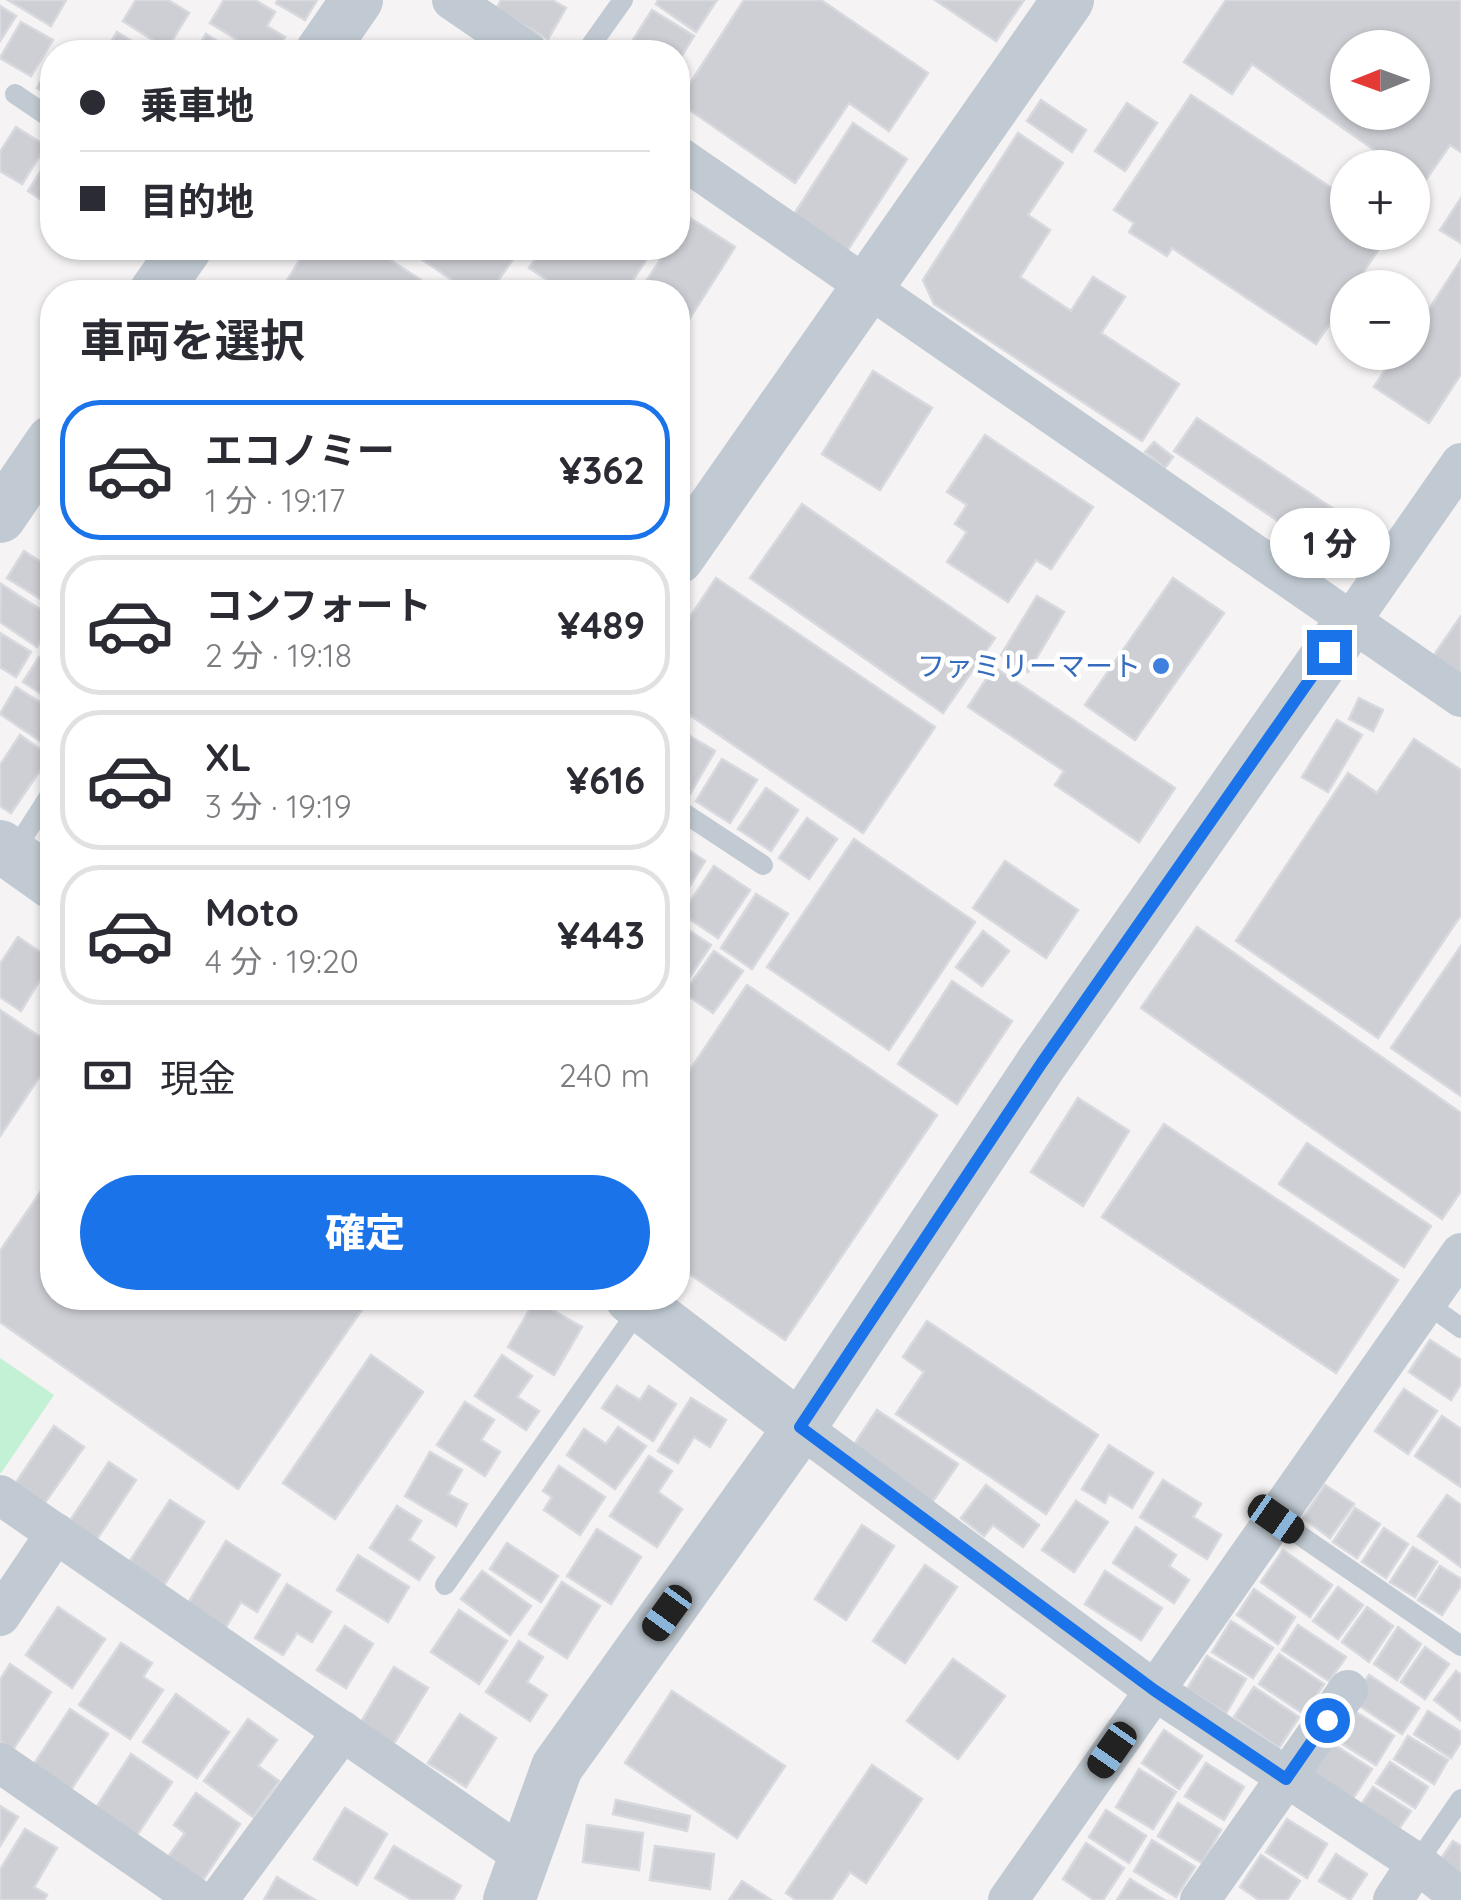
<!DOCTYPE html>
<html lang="ja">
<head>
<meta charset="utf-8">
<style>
	:root { --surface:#fff; --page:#f2f2f3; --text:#2b2b33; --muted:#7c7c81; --line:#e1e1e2; --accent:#1a73e8 }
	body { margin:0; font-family:Quicksand,"Noto Sans JP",sans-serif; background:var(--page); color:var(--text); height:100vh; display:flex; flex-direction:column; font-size:38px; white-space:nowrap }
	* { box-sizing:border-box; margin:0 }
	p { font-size:32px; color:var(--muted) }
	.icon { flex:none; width:55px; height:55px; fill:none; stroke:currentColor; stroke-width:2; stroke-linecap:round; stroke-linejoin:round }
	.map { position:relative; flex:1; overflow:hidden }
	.panel { position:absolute; left:40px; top:280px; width:650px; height:1030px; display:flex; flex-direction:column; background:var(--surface); border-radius:40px; box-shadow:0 2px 8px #0004 }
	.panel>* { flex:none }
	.banner { position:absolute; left:40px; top:40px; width:650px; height:220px; border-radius:40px; box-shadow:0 2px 8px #0004; display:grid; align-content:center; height:220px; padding:0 40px; background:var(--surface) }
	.needle { width:65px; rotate:269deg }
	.tools { position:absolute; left:1330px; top:30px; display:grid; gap:20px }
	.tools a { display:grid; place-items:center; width:100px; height:100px; border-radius:50%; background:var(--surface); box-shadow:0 2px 8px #0004; font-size:50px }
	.end { position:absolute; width:45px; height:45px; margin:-22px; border:12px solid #1a73e8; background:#fff; box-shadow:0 0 0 5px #fff }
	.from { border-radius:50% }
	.bubble { position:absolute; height:70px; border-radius:35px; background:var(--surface); box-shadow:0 2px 8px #0004; font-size:32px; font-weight:800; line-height:70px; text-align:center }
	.car { position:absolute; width:30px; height:60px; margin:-30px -15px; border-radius:12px; box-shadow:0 0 8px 2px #0007; background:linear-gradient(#222 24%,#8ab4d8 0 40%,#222 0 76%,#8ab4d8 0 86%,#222 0) }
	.banner b { display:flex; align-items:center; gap:35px; height:95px; font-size:38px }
	.banner b+b { border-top:2px solid var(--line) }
	.banner i { width:25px; height:25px; background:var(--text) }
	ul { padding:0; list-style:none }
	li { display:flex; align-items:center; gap:30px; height:140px; margin:0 20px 15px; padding:0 20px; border:5px solid var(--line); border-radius:40px }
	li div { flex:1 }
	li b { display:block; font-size:38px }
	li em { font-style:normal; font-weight:800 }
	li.active { border-color:var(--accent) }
	li>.icon { width:90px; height:90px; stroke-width:1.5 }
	h2 { padding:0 40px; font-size:45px; line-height:120px }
	.pay { display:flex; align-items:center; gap:25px; height:110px; padding:0 40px; font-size:38px }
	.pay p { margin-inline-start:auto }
	.button { display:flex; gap:20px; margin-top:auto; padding:20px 40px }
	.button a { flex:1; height:115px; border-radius:60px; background:var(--accent); color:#fff; font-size:40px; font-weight:800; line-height:115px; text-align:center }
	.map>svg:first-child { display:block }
</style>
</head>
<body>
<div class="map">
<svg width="1461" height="1900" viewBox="0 0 1461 1900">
	<rect width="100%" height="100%" fill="#f5f3f3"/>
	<!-- green -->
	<path fill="#c3f1d5" d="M0,1358L54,1395L1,1473H0Z"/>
	<!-- building -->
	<g fill="#cdcfd5" stroke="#d7d9de" stroke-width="2.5" fill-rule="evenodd">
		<path d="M8,0H66L51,26Z"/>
		<path d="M136,0H168L189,13L167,49L123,21Z"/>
		<path d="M224,0H255L275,12L267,26L285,37L276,52H257L210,23Z"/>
		<path d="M278,0H317L305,20L276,3Z"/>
		<path d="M501,0H552L566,8L548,39L496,9Z"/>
		<path d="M658,0H717L696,32L656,4Z"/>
		<path d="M744,0H821L928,73L889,131L849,103L795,183L678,102Z"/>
		<path d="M935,0H1024L996,41Z"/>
		<path d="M1226,0H1461V152L1450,145L1423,184L1412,176V168H1400L1252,64L1232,94L1184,62ZM1348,48H1412V112H1348Z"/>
		<path d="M0,6L16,16L0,41Z"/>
		<path d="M652,10L694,36L678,62V52H646L631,43Z"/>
		<path d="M21,22L53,40L31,76L0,58Z"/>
		<path d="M117,32L150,52H105Z"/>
		<path d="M206,34L235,52H195Z"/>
		<path d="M52,61V97L37,88Z"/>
		<path d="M1191,95L1348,199V232H1390L1353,288H1348V297L1316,344L1172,248L1167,256L1129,232L1134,223L1114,210Z"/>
		<path d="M1041,100L1086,130L1072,152L1027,121Z"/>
		<path d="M1127,103L1157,123L1125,171L1095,151Z"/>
		<path d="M853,123L907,159L847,251L793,216Z"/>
		<path d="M16,127L46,146L22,184L0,171V152Z"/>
		<path d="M1018,133L1063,163L1028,215L1050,230L1020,277L1071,311L1093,277L1125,297L1101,333L1179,384L1142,441L934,304L923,280Z"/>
		<path d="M52,154V207L28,191Z"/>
		<path d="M1461,198V243L1440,230Z"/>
		<path d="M687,216L735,247L678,337V292H639L668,248H678V232Z"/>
		<path d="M307,248H372L439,292H280Z"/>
		<path d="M405,248H521L490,292H470Z"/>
		<path d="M543,248H654L625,292H566L529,268Z"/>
		<path d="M1461,260V374L1429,423L1374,387L1397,352H1412V313L1422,320Z"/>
		<path d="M873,371L932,408L880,490L822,454Z"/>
		<path d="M1197,418L1338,512L1315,546L1174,451Z"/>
		<path d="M985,435L1093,507L1051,569L1036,560L1008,602L947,562L967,532L955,524L967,505L947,492Z"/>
		<path d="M1154,442L1173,457L1165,468L1145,452Z"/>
		<path d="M802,504L995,638L943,713L750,578Z"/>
		<path d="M24,551L52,569V606L7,578Z"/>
		<path d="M716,578L935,727L863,833L678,707V635Z"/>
		<path d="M1173,578L1224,613L1135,740L1085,705Z"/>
		<path d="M1,584L52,617V623L37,647L0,622Z"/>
		<path d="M1037,596L1064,612L1028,672L1001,655Z"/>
		<path d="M1461,616V678L1432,658Z"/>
		<path d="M0,633L31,652L16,677L0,667Z"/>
		<path d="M39,657L52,665V701L23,682Z"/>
		<path d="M994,667L1175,788L1139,842L1055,785L1064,771L968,707Z"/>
		<path d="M16,687L52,710V749L0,714Z"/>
		<path d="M1359,698L1383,710L1373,731L1349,719Z"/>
		<path d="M1337,720L1362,735L1328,792L1302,777Z"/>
		<path d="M678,729L715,751L690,794L678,787Z"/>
		<path d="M20,735L50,756L11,813L0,806V765Z"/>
		<path d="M1414,739L1461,770V915L1378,1038L1236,941L1348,773L1377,793Z"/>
		<path d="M722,759L757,780L730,823L696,801Z"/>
		<path d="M766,788L798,810L771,851L738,829Z"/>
		<path d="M807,818L837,839L809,879L779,858Z"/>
		<path d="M854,839L975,922L889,1050L767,967Z"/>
		<path d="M678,843L705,861L678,905Z"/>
		<path d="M1005,861L1078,910L1046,958L973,908Z"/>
		<path d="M714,866L750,890L718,938L682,914Z"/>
		<path d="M756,894L788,914L752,969L721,948Z"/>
		<path d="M1197,927L1461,1113V1191L1442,1219L1141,1008Z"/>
		<path d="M690,931L711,945L683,987L678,984V949Z"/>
		<path d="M983,931L1009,951L982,986L956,967Z"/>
		<path d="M18,937L52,960L21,1011L0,997V964Z"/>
		<path d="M1461,946V1096L1391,1048Z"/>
		<path d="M714,951L743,971L713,1013L684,993Z"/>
		<path d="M952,981L1012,1021L957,1104L898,1064Z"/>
		<path d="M747,985L937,1115L785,1340L678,1266V1088Z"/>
		<path d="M0,1010L52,1045V1058L0,1136Z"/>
		<path d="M1078,1098L1129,1131L1083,1206L1031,1172Z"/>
		<path d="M1164,1124L1398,1280L1336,1373L1102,1217Z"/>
		<path d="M1307,1143L1431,1226L1404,1267L1279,1184Z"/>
		<path d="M52,1175V1298H349L363,1308L238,1489L0,1322V1251Z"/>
		<path d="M535,1300L582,1327L554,1375L508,1347Z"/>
		<path d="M927,1321L1098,1435L1046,1514L896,1414L924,1372L903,1357Z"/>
		<path d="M1430,1340L1461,1360V1384L1451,1400L1409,1372Z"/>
		<path d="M371,1355L423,1392L335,1519L283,1483Z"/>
		<path d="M502,1355L532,1376L517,1397L539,1411L526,1430L475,1396Z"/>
		<path d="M617,1386L640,1400L649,1386L676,1404L653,1441L602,1408Z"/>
		<path d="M1404,1389L1437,1411L1408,1454L1375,1431Z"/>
		<path d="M691,1398L726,1420L710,1447L694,1437L678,1463L658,1451Z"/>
		<path d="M465,1402L494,1420L481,1440L500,1452L485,1476L437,1445Z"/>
		<path d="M877,1410L958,1464L931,1504L850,1451Z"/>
		<path d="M1442,1416L1461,1429V1487L1415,1456Z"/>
		<path d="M54,1426L84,1447L44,1504L15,1484Z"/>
		<path d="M618,1427L646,1446L615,1489L567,1455L584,1429L606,1444Z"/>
		<path d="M1109,1445L1153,1473L1132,1508L1109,1494L1105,1503L1082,1489Z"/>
		<path d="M430,1452L462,1470L448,1494L467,1504L456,1526L405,1496Z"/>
		<path d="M649,1456L672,1471L658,1492L682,1509L657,1547L610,1516Z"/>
		<path d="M109,1462L136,1480L95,1542L68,1524Z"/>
		<path d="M559,1466L605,1497L580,1535L544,1510L552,1497L543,1491Z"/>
		<path d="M1163,1480L1201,1504L1193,1517L1221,1535L1207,1559L1140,1517Z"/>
		<path d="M986,1485L1039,1525L1023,1547L993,1525L984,1536L961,1518Z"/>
		<path d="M1325,1485L1354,1504L1330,1538L1303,1518Z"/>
		<path d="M1447,1495L1461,1505V1567L1418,1536Z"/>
		<path d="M170,1500L204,1522L161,1590L126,1567Z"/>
		<path d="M1076,1501L1108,1522L1074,1572L1042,1550Z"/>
		<path d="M397,1506L421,1521L409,1540L434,1557L419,1580L370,1548Z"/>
		<path d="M1355,1508L1380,1524L1357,1558L1333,1542Z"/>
		<path d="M862,1525L894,1546L846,1620L815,1599Z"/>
		<path d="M1136,1527L1176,1555L1169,1566L1189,1580L1174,1603L1113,1563Z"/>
		<path d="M1384,1528L1408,1544L1386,1578L1362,1562Z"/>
		<path d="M597,1529L641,1557L611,1604L567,1576Z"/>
		<path d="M226,1541L280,1575L257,1612L241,1602L223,1632L185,1608Z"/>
		<path d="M507,1543L558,1576L541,1602L490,1569Z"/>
		<path d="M1413,1547L1437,1562L1415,1597L1390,1582Z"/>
		<path d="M1283,1550L1332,1585L1310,1617L1261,1582Z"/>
		<path d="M358,1555L409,1587L388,1622L337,1590Z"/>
		<path d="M925,1565L957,1587L905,1663L873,1641Z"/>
		<path d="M1440,1566L1461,1579V1586L1442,1615L1418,1600Z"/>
		<path d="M482,1571L531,1606L510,1635L461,1599Z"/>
		<path d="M1105,1571L1162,1608L1141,1640L1085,1604Z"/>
		<path d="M562,1582L600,1606L567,1658L529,1634Z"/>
		<path d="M287,1584L331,1612L312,1642L297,1633L283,1655L255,1638Z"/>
		<path d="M1338,1587L1363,1605L1338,1639L1313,1621Z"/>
		<path d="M1254,1589L1295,1617L1278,1644L1237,1615Z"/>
		<path d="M58,1607L105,1639L72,1688L26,1655Z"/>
		<path d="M1367,1607L1393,1626L1369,1662L1342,1642Z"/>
		<path d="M459,1610L507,1641L479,1684L431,1652Z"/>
		<path d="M1231,1621L1273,1648L1253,1678L1212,1652Z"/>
		<path d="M1298,1625L1346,1657L1329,1681L1282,1650Z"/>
		<path d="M345,1626L373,1644L346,1688L317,1670Z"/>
		<path d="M1398,1627L1421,1644L1397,1680L1374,1664Z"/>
		<path d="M519,1641L543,1657L527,1682L547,1695L530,1721L486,1692Z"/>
		<path d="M121,1643L152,1663L143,1677L163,1690L130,1739L79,1705Z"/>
		<path d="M1425,1647L1449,1664L1425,1699L1401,1682Z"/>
		<path d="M1279,1654L1324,1684L1304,1714L1259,1684Z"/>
		<path d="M1207,1656L1246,1679L1226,1713L1187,1689Z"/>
		<path d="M953,1659L1005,1696L958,1759L907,1721Z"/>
		<path d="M10,1664L51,1692L12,1751L0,1742V1680Z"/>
		<path d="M394,1667L428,1688L390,1750L357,1729Z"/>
		<path d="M1456,1671L1461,1675V1721L1434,1700Z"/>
		<path d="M1369,1675L1419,1708L1402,1734L1352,1701Z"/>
		<path d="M1254,1687L1299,1717L1279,1748L1234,1717Z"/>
		<path d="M672,1691L785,1766L737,1838L625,1763Z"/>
		<path d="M176,1694L229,1732L197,1778L143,1742Z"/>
		<path d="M70,1709L108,1734L68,1794L30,1770Z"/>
		<path d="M1351,1709L1394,1736L1376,1765L1333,1738Z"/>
		<path d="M1428,1711L1461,1732V1742L1451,1758L1414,1734Z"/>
		<path d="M460,1714L496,1738L466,1787L428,1763Z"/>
		<path d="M248,1719L277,1740L258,1766L279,1781L253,1817L204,1781Z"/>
		<path d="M1164,1730L1202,1756L1179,1789L1142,1763Z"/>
		<path d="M1408,1736L1448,1760L1434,1784L1394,1759Z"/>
		<path d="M1330,1742L1372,1769L1352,1800L1310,1773Z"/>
		<path d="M131,1754L172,1782L137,1835L96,1808Z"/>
		<path d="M1390,1762L1428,1787L1415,1808L1376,1783Z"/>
		<path d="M1206,1763L1244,1787L1224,1820L1185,1796Z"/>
		<path d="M872,1765L922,1799L866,1883L850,1872L831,1900H796L786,1893Z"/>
		<path d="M1139,1769L1176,1792L1153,1829L1116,1807Z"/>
		<path d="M1373,1787L1411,1811L1396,1833L1359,1808Z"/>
		<path d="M196,1793L240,1824L199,1886L164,1863L185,1833L174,1825Z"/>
		<path d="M616,1800L690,1816L687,1831L613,1814Z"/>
		<path d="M1178,1803L1221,1830L1202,1863L1158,1836Z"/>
		<path d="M0,1806L18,1817L0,1846Z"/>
		<path d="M345,1808L387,1834L357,1885L314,1859Z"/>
		<path d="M1106,1810L1146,1836L1129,1863L1089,1837Z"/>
		<path d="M1287,1819L1327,1844L1307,1878L1266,1852Z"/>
		<path d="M587,1825L643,1833L639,1870L583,1862Z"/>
		<path d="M25,1829L57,1848L34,1887L47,1895L44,1900H0V1870Z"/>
		<path d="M1152,1840L1195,1867L1176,1897L1134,1871Z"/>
		<path d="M1453,1841L1461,1846V1877L1439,1862Z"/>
		<path d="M1086,1843L1124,1868L1103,1900H1094L1063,1879Z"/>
		<path d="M394,1846L461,1886L453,1900H412L375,1878Z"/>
		<path d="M655,1846L714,1854L710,1889L650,1880Z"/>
		<path d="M1336,1854L1367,1874L1350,1900L1319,1881Z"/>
		<path d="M1261,1855L1300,1881L1287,1900H1259L1240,1887Z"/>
		<path d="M277,1877L315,1900H264Z"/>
		<path d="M1130,1879L1164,1900H1117Z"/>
		<path d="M742,1881L771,1900H729Z"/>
	</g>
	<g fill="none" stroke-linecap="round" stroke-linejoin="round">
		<!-- service -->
		<g stroke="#c1cad2" stroke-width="20">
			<path d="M586,52L623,0"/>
			<path d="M15,94L52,119"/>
			<path d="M678,809L763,865"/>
			<path d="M13,853L52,792"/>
			<path d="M1426,1303L1461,1328"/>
			<path d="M1276,1519L1461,1646"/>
			<path d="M445,1585L642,1305"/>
			<path d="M1417,1863L1461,1799"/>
		</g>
		<!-- minor -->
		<g stroke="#c1cad2" stroke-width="40">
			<path d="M452,0L528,52"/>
			<path d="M678,156L1461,697"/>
			<path d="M1351,621L1461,463"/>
			<path d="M800,1427L1154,1690L1417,1863L1461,1898"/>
			<path d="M0,1495L526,1858"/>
			<path d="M0,1616L56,1533"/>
			<path d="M0,1763L198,1900"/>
			<path d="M218,1900L343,1731"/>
			<path d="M1008,1900L1461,1253"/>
			<path d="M1200,1900L1348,1690"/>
			<path d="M1393,1900L1417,1863"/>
		</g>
		<!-- tertiary -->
		<g stroke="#c1cad2" stroke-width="52">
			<path d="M321,52L357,0"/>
			<path d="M155,292L186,248"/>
			<path d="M0,517L52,441"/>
			<path d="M678,558L1068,0"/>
			<path d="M0,846L52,883"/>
			<path d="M631,1298L800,1427"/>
			<path d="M509,1900L557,1767L800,1427L1041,1064L1351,621"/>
		</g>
	</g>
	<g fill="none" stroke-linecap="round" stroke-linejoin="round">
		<!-- route -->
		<path stroke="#1a73e8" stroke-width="12" d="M1327,1720L1286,1779L1154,1690L800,1427L1041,1064L1329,652"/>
	</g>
	<!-- markers -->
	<circle fill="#3f7fe0" stroke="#fff" stroke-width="4" cx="1161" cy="666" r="10"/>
	<g text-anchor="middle" stroke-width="9" stroke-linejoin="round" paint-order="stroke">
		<!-- shop labels -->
		<g font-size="28" fill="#366cbe" stroke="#fff" text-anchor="end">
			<text x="1141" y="676">ファミリーマート</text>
		</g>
	</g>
</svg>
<div class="tools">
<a><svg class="needle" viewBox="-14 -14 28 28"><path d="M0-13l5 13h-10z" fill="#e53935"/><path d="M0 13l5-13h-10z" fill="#7c7c81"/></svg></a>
<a>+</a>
<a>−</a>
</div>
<i class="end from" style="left:1327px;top:1720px"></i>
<i class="end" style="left:1329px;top:652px"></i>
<div class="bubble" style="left:1270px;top:508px;width:120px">1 分</div>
<i class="car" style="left:1276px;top:1519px;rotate:125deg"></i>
<i class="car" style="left:667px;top:1613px;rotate:216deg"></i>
<i class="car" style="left:1112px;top:1750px;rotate:215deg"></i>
<div class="banner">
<b><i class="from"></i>乗車地</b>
<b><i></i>目的地</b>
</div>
<section class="panel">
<h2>車両を選択</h2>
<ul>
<li class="active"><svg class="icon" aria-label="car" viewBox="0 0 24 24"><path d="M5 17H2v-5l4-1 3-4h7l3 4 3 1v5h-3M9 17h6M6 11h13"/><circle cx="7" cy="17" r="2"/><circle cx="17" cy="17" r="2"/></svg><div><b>エコノミー</b><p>1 分 · 19:17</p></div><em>¥362</em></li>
<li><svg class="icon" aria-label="car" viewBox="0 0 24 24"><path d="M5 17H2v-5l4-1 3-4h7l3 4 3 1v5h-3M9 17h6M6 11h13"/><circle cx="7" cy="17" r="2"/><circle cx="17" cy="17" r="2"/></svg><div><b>コンフォート</b><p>2 分 · 19:18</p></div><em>¥489</em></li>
<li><svg class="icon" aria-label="car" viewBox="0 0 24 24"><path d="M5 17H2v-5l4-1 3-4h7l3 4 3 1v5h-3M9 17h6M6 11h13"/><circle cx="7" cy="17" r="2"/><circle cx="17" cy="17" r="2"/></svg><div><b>XL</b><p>3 分 · 19:19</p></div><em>¥616</em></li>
<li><svg class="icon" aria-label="car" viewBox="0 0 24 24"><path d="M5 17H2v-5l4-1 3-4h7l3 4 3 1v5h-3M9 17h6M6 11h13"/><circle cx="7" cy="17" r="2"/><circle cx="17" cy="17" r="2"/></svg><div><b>Moto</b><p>4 分 · 19:20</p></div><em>¥443</em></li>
</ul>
<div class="pay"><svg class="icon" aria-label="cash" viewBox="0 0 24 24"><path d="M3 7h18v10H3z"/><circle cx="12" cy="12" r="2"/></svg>現金<p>240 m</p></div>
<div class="button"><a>確定</a></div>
</section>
</div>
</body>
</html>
